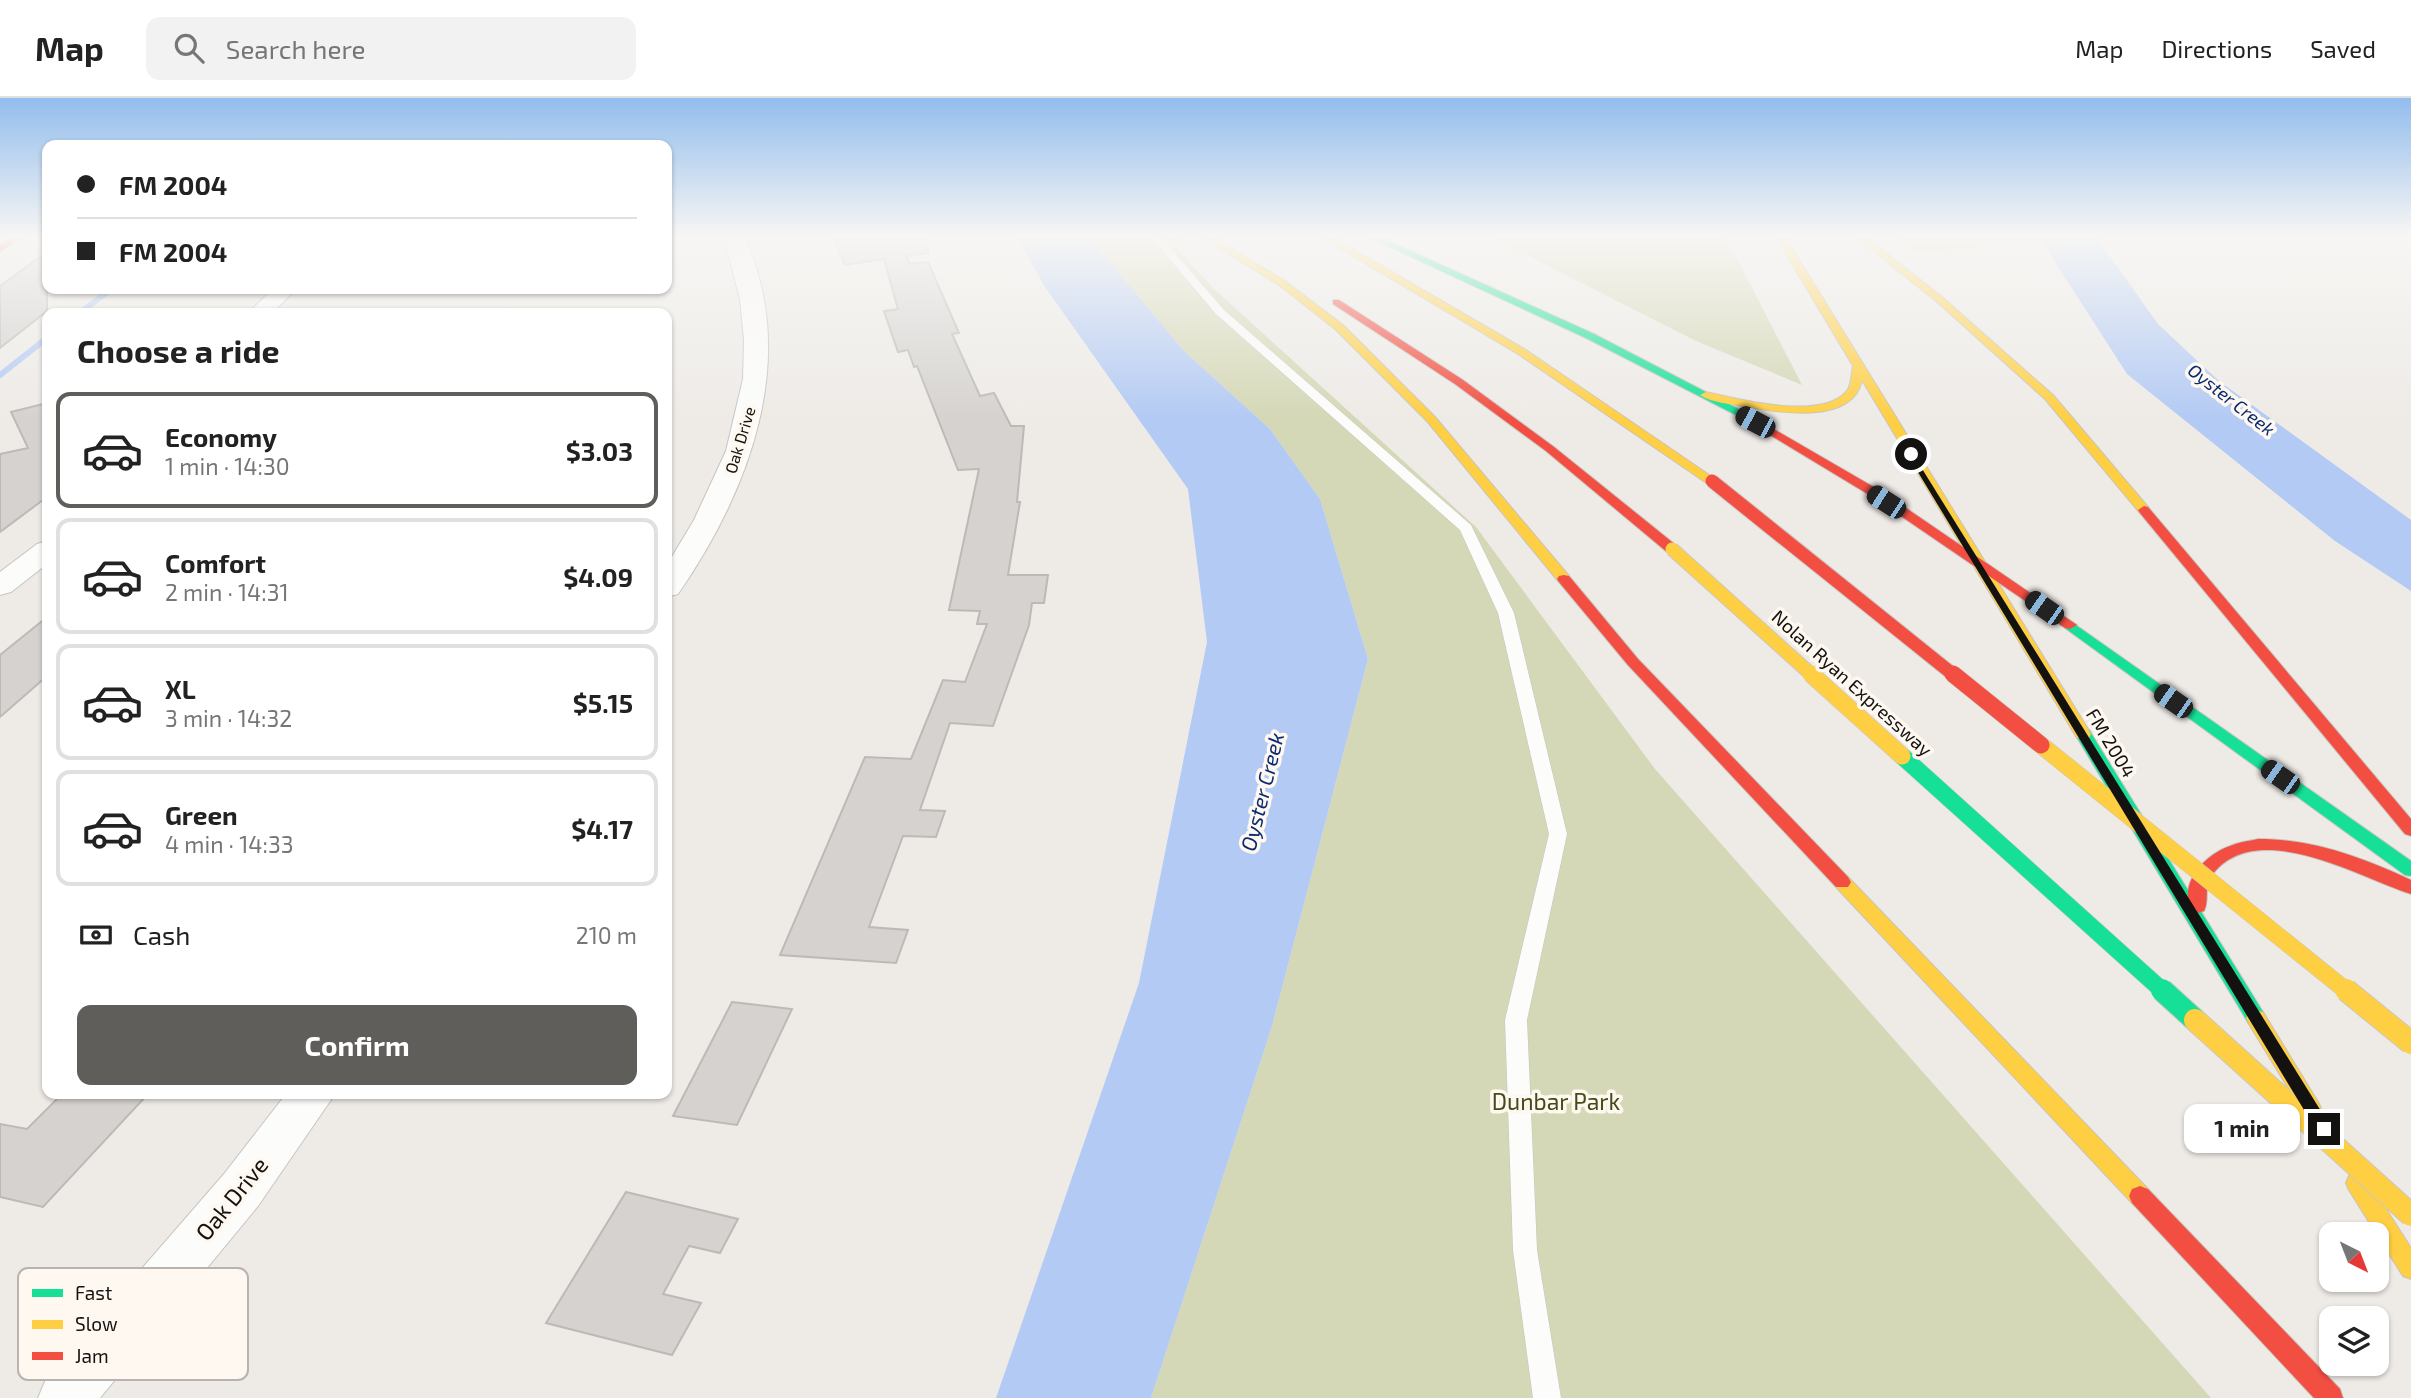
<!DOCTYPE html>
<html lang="en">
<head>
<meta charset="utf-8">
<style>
	:root { --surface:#fff; --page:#f2f2f2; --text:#222; --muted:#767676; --line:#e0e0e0; --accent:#605e5b }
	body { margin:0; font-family:"Exo 2",sans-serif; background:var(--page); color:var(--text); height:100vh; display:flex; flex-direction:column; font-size:26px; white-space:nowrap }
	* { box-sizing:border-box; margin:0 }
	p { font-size:23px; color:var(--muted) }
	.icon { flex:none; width:38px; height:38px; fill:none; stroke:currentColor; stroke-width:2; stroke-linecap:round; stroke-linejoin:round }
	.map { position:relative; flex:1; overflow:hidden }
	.drawer { position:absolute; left:42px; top:210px; width:630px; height:791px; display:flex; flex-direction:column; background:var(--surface); border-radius:14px; box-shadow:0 2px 5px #0004 }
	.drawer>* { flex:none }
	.guide { position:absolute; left:42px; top:42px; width:630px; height:154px; border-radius:14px; box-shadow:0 2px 5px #0004; display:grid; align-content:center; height:154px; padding:0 35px; background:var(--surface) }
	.needle { width:46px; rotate:138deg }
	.buttons { position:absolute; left:2319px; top:1124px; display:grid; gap:14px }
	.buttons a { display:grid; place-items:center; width:70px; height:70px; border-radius:14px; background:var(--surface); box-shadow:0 2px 5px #0004; font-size:35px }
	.end { position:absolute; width:32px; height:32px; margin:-16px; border:9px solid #141210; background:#fff; box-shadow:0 0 0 4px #fff }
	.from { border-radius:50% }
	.bubble { position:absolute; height:49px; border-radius:14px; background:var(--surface); box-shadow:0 2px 5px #0004; font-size:23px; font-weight:700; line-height:49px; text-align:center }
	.car { position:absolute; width:21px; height:42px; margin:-21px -10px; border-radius:9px; box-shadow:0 0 5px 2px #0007; background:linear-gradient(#222 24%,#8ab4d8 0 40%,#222 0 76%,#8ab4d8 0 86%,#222 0) }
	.guide b { display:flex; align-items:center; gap:24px; height:66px; font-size:26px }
	.guide b+b { border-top:2px solid var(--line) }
	.guide i { width:18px; height:18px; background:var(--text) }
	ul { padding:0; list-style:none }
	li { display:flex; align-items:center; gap:21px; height:116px; margin:0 14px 10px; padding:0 21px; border:4px solid var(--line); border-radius:14px }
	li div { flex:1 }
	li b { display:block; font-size:26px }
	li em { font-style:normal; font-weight:700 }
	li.on { border-color:var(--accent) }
	li>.icon { width:63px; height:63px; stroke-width:1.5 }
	h2 { padding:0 35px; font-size:32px; line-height:84px }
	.pay { display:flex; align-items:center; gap:18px; height:77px; padding:0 35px; font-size:26px }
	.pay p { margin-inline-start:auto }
	.cta { display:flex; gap:14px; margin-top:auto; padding:14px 35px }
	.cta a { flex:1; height:80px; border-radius:14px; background:var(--accent); color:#fff; font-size:28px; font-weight:700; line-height:80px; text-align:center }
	header { display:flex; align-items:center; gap:42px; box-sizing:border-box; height:98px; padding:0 35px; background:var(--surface); border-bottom:2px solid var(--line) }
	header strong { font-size:33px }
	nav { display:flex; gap:38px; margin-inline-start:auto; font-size:24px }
	.search { width:490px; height:63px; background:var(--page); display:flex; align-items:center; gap:18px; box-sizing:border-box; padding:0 24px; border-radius:14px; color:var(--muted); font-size:26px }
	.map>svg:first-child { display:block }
</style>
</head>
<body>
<header>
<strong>Map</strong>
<div class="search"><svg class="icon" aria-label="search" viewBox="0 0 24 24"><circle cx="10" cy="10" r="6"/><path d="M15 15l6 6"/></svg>Search here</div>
<nav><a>Map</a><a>Directions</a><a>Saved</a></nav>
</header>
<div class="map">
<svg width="2411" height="1300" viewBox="0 0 2411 1300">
	<rect width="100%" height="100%" fill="#eeebe7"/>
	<!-- green -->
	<g fill="#d4d8b6">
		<path d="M1089,139H1181L1176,144L1178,151L1212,189L1476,429L1655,671L2211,1300H1151L1272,928L1368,561L1320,401L1270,331L1184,253Z"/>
		<path d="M1491,139H1726L1802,287L1696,243Z"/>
		<path d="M1897,139H2039L2045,145L1914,154Z"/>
	</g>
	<!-- water -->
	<g fill="#b3caf4">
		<path d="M1016,139H1089L1184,253L1270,331L1320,401L1368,561L1272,928L1151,1300H996L1139,885L1207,544L1188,391L1045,189Z"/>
		<path d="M2039,139H2096L2158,226L2219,283L2411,422V493L2335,443L2127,276Z"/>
	</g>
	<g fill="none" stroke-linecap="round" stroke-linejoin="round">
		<!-- stream -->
		<g stroke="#b3caf4" stroke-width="6">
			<path d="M80,215L111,191"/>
			<path d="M0,277L47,240"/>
		</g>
	</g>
	<!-- building -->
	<g fill="#d5d2cf" stroke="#bcbab7" stroke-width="2">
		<path d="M857,139H927L928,155L906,158L910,166L928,164L959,235L952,236L980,298L994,295L1011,328H1024L1017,404H1020L1008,477H1048L1044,505H1032L1029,527L993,628L950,625L920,712L945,713L936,739L903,738L869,829L908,832L896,865L780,857L865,659L911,661L943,582L965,584L987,526H977L980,513L949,512L979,371L958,372L917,268L914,269L908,252L898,254L884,213L898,211L884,161L845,167L834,142Z"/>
		<path d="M47,154V213L0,250V188Z"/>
		<path d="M47,305V399L0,434V356L28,350L11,314Z"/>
		<path d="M47,519V578L0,619V557Z"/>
		<path d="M732,904L792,911L737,1027L673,1018Z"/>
		<path d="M62,996H148L43,1109L0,1099V1026L27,1031Z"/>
		<path d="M626,1094L738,1121L720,1155L689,1148L663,1196L701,1205L672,1257L546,1225Z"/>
	</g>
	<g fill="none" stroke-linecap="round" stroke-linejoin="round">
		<!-- lane casing -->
		<g stroke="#c7c4c1" stroke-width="1">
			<path id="lane" d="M1151,139H1161L1224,212L1471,427L1514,515L1567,736L1527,922L1537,1152L1561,1300H1533L1513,1152L1505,922L1549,736L1498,515L1460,432L1216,216Z"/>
		</g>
		<!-- street casing -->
		<g stroke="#c7c4c1" stroke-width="2">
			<g id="street">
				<path d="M724,139H744C801,260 748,395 678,496L667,499V467L694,422L726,353L743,281L744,242L740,201Z"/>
				<path d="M273,191H296L272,215H248Z"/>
				<path d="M47,443V466L11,494L0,497V474L37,446Z"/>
				<path d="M286,996H335L258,1108L100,1300H38L46,1281L224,1076Z"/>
			</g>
		</g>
		<!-- fast casing -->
		<g stroke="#c7c4c1" stroke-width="2">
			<g id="fast">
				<path d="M1368,139H1380L1594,236L1752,318L1742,320L1586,240Z"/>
				<path d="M2070,523L2411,763V778L2405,777L2065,530L2063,527L2065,524Z"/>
				<path d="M2083,631L2089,632L2263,914L2266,920L2263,926L2256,928L2249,926L2075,636Z"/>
			</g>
		</g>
		<!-- slow casing -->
		<g stroke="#c7c4c1" stroke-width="2">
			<g id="slow">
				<path d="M1201,139H1212L1285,183L1343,227L1435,319L1569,478L1571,481L1569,484H1559L1427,323L1335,231L1279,187Z"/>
				<path d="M1321,139H1332L1526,252L1718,383L1716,386H1708L1518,256Z"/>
				<path d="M1776,139H1785L2091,636L2089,640H2077L1862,282C1853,328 1775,314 1742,308C1729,306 1711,304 1700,297L1706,294C1739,301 1820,323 1846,294C1852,288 1851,276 1853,268Z"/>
				<path d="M1856,139H1866L1942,199L2053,297L2148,409V415H2140L2045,301L1936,203Z"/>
				<path d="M1842,777L1848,779L2148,1091L2151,1098L2148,1105L2140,1108L2132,1105L1836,789L1833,784L1836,779Z"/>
				<path d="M2256,912L2263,914L2318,1004L2321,1010L2318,1016L2311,1019L2304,1016L2249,926L2246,920L2249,914Z"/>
				<path d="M2357,1075L2365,1078L2411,1150V1181L2403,1178L2349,1092L2346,1085L2349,1078Z"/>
			</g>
		</g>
		<!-- jam casing -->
		<g stroke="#c7c4c1" stroke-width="2">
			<g id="jam">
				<path d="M13,139H23L0,154V147Z"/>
				<path d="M1333,202H1339L1463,282L1554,349L1677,448V454H1667L1546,353L1455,286L1333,206Z"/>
				<path d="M1746,315L1884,395L2077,527L2070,531L2065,530L1876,401L1742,320L1740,318Z"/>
				<path d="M2144,408L2148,409L2411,721V738L2405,736L2140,415L2138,412Z"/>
				<path d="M1564,477L1569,478L1638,561L1848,779L1851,784L1848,789H1836L1628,567L1559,484L1557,481L1559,478Z"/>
				<path d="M2258,741C2312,741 2362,759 2411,782V796C2360,780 2257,718 2212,777C2203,788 2210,802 2204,813L2198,815L2192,813C2177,785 2206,756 2230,748C2239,744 2249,743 2258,741Z"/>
				<path d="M2140,1088L2148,1091L2340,1291L2343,1300H2314L2132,1105L2129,1098L2132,1091Z"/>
			</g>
		</g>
		<!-- lane -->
		<use href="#lane" fill="#fcfcfb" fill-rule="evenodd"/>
		<!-- street -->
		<use href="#street" fill="#fcfcfb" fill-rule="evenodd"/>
		<!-- fast -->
		<use href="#fast" fill="#16e098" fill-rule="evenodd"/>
		<!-- slow -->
		<use href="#slow" fill="#ffcf43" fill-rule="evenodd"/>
		<!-- jam -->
		<use href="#jam" fill="#f24e42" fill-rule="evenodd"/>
		<!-- fast-bridge-far1 casing -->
		<g stroke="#cac8c6" stroke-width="18" stroke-linecap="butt">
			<path id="fast-bridge-far1" d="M1902,658L2164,894"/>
		</g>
		<!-- fast-bridge casing -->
		<g stroke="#cac8c6" stroke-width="24" stroke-linecap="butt">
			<path id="fast-bridge" d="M2162,892L2195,922"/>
		</g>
		<!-- slow-bridge-far2 casing -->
		<g stroke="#cac8c6" stroke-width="15" stroke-linecap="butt">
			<path id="slow-bridge-far2" d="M1672,451L1813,578"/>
		</g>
		<!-- slow-bridge-far1 casing -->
		<g stroke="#cac8c6" stroke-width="18" stroke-linecap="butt">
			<g id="slow-bridge-far1">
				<path d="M1811,576L1902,658"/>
				<path d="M2041,647L2348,894"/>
			</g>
		</g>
		<!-- slow-bridge casing -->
		<g stroke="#cac8c6" stroke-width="24" stroke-linecap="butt">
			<g id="slow-bridge">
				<path d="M2346,892L2411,945"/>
				<path d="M2195,922L2411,1117"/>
			</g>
		</g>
		<!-- jam-bridge-far1 casing -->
		<g stroke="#cac8c6" stroke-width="15" stroke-linecap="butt">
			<path id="jam-bridge-far1" d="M1712,383L1955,578"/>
		</g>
		<!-- jam-bridge casing -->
		<g stroke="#cac8c6" stroke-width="18" stroke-linecap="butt">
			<path id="jam-bridge" d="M1953,576L2041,647"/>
		</g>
		<!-- fast-bridge-far1 -->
		<use href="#fast-bridge-far1" stroke="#16e098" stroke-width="17"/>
		<!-- fast-bridge -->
		<use href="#fast-bridge" stroke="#16e098" stroke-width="22"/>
		<!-- slow-bridge-far2 -->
		<use href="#slow-bridge-far2" stroke="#ffcf43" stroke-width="13"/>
		<!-- slow-bridge-far1 -->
		<use href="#slow-bridge-far1" stroke="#ffcf43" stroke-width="17"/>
		<!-- slow-bridge -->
		<use href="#slow-bridge" stroke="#ffcf43" stroke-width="22"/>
		<!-- jam-bridge-far1 -->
		<use href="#jam-bridge-far1" stroke="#f24e42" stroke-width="13"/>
		<!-- jam-bridge -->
		<use href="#jam-bridge" stroke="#f24e42" stroke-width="17"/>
	</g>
	<!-- sky -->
	<linearGradient id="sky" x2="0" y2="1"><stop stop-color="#93bded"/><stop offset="0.43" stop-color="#f7f6f4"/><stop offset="1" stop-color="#f7f6f4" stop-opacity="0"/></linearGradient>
	<rect width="2411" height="321" fill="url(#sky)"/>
	<!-- route -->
	<path fill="#141210" d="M1911,353L2329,1026V1035H2318L1907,356Z"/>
	<g text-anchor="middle" stroke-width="7" stroke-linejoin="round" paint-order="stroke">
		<!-- far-street labels -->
		<g font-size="16" fill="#141210" stroke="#fef8f1">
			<text transform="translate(740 342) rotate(-73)" y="6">Oak Drive</text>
		</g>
		<!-- far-water labels -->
		<g font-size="18" font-style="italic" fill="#092b70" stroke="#fef8f1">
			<text transform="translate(2231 302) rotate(38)" y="6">Oyster Creek</text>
		</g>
		<!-- street labels -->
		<g font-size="19" fill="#141210" stroke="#fef8f1">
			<text transform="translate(1852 585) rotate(42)" y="7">Nolan Ryan Expressway</text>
			<text transform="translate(2111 645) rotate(59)" y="7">FM 2004</text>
		</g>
		<!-- water labels -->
		<g font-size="21" font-style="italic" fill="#092b70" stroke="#fef8f1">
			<text transform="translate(1263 694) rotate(-76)" y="7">Oyster Creek</text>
		</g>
		<!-- near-park labels -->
		<g font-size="23" fill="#444b16" stroke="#fef8f1">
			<text x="1556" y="1012">Dunbar Park</text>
		</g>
		<!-- near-street labels -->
		<g font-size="23" fill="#141210" stroke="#fef8f1">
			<text transform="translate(232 1101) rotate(-51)" y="8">Oak Drive</text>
		</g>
	</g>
	<!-- legend -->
	<rect x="18" y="1170" width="230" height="112" rx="10" fill="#fef8f1" stroke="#b8b3ae" stroke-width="2"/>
	<rect x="32" y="1191" width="31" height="8" fill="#16e098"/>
	<rect x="32" y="1222" width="31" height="9" fill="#ffcf43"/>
	<rect x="32" y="1254" width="31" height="8" fill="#f24e42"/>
	<g font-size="19" fill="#141210">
		<text x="75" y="1202">Fast</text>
		<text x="75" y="1233">Slow</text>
		<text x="75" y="1265">Jam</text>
	</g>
</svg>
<div class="buttons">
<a><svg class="needle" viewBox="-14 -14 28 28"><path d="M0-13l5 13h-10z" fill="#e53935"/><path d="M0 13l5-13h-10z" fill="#767676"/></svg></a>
<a><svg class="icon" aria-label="layers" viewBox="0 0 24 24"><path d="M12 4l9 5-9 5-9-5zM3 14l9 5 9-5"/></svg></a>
</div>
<i class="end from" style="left:1911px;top:356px"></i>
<i class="end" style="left:2324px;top:1031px"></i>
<div class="bubble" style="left:2184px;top:1006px;width:116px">1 min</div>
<i class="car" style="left:1755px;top:324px;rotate:298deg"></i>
<i class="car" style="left:1886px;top:404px;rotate:303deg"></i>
<i class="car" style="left:2044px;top:510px;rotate:305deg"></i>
<i class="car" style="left:2173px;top:603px;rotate:305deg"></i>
<i class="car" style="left:2280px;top:679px;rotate:305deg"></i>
<div class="guide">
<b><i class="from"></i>FM 2004</b>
<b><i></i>FM 2004</b>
</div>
<section class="drawer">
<h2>Choose a ride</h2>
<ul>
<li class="on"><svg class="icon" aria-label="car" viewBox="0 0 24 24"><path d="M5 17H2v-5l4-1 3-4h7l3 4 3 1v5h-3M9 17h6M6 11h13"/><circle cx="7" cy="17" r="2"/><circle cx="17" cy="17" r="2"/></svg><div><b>Economy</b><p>1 min · 14:30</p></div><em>$3.03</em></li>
<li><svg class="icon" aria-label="car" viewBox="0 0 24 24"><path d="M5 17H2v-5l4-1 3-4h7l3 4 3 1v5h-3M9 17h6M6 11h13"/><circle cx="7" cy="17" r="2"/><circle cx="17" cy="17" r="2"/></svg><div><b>Comfort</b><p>2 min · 14:31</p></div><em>$4.09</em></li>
<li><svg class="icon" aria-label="car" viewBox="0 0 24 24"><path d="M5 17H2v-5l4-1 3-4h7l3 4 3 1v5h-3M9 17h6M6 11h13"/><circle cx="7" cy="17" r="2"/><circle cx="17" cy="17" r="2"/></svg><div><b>XL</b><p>3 min · 14:32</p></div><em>$5.15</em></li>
<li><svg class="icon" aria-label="car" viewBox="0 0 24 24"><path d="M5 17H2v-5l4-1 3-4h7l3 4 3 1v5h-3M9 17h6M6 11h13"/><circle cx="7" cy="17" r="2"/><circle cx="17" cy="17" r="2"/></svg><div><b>Green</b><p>4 min · 14:33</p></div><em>$4.17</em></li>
</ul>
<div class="pay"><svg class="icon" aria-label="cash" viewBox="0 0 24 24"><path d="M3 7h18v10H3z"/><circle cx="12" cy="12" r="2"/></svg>Cash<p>210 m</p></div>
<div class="cta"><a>Confirm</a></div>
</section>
</div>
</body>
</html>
